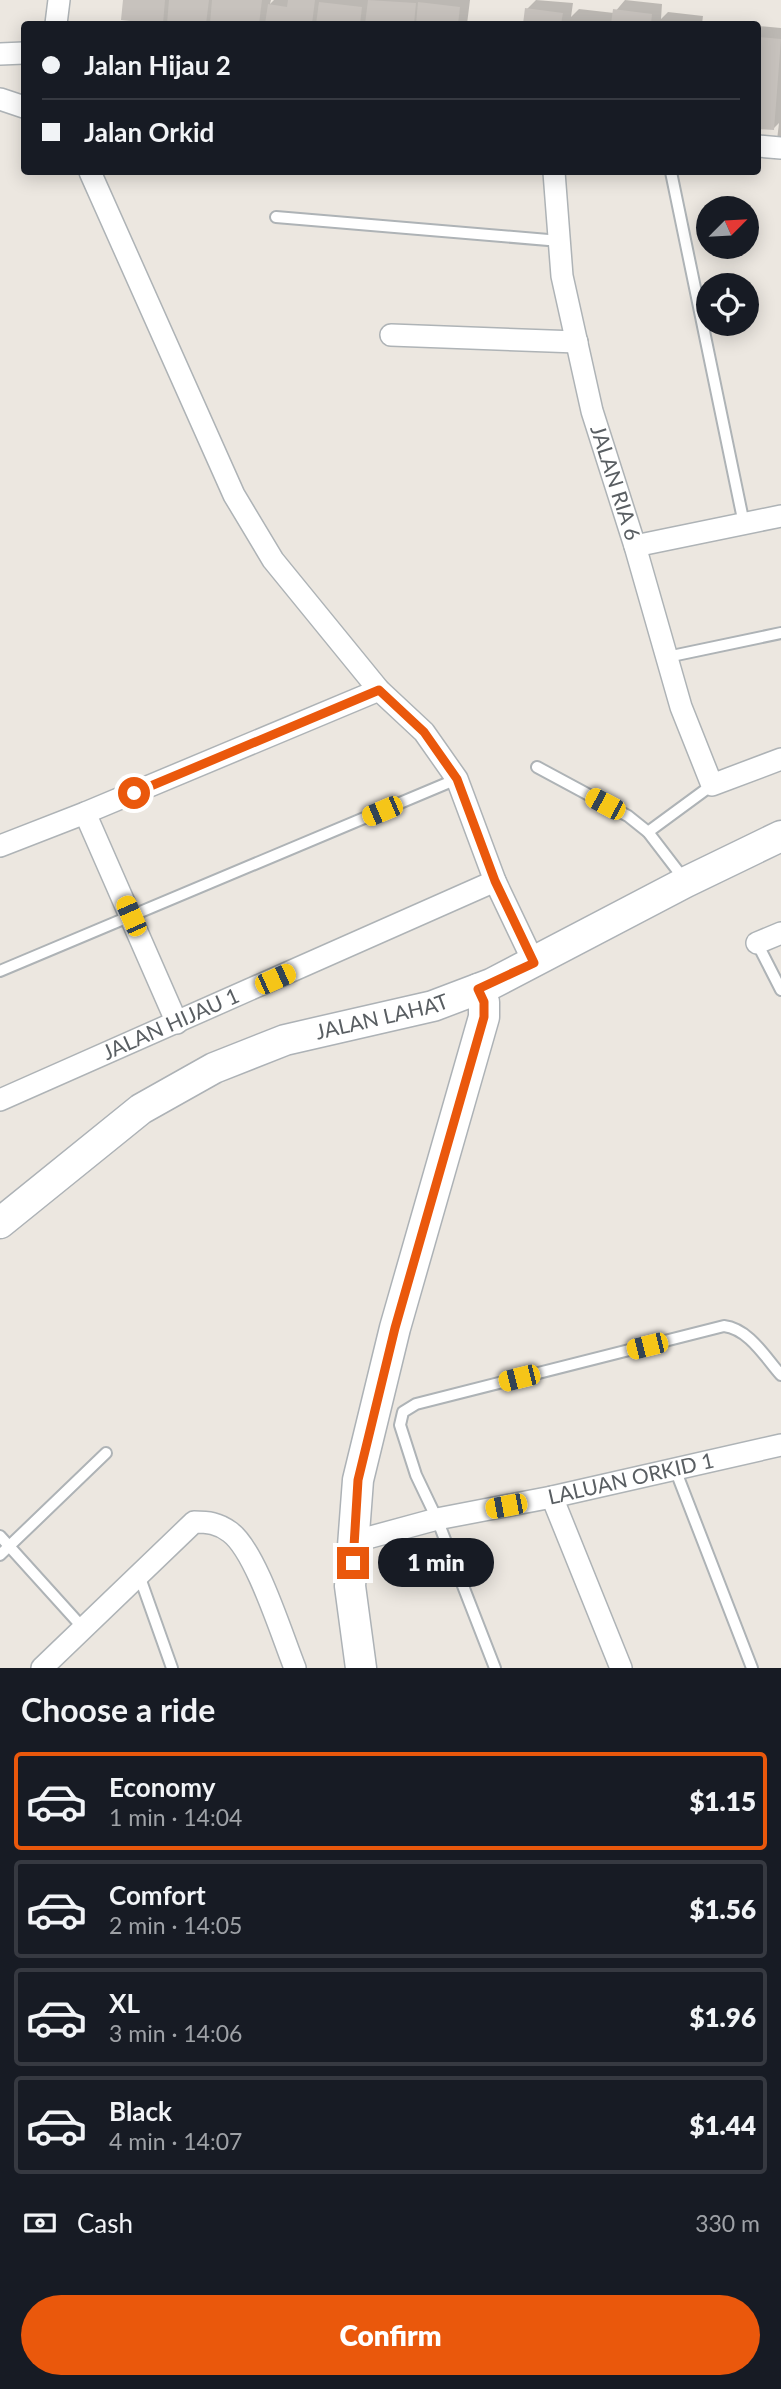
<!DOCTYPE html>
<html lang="en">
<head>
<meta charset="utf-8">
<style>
	:root { --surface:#171b24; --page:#242831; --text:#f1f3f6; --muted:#9ea1a6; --line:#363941; --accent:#ea580c }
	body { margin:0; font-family:Lato,sans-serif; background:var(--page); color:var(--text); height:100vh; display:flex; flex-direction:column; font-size:26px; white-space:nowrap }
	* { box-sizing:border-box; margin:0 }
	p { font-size:23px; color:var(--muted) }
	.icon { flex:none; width:38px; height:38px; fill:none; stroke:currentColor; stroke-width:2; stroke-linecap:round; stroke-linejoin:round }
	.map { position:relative; height:1668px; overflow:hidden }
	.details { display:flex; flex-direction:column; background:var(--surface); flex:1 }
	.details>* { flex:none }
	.hud { position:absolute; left:21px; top:21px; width:740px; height:154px; border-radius:7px; box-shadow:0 4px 18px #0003; display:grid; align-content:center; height:154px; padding:0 21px; background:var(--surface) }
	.needle { width:46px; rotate:66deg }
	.controls { position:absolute; left:696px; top:196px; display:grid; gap:14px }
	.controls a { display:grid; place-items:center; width:63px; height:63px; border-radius:50%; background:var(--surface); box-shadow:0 4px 18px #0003; font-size:35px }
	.end { position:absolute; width:32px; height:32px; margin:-16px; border:9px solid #ea580c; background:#fff; box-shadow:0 0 0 4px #fff }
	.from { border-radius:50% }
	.bubble { position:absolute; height:49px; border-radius:24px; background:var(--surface); box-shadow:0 4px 18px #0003; font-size:23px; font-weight:800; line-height:49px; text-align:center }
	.car { position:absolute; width:21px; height:42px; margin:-21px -10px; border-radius:9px; box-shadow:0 0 5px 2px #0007; background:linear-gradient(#f5c518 24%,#345 0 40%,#f5c518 0 76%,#345 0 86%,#f5c518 0) }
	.hud b { display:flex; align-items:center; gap:24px; height:66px; font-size:26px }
	.hud b+b { border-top:2px solid var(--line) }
	.hud i { width:18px; height:18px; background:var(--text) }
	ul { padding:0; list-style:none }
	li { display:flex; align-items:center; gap:21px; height:98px; margin:0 14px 10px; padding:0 7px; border:4px solid var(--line); border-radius:7px }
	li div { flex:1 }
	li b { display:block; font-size:26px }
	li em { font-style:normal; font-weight:800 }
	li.selected { border-color:var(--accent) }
	li>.icon { width:63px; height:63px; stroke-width:1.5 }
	h2 { padding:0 21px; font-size:32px; line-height:84px }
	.pay { display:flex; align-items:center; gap:18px; height:77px; padding:0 21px; font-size:26px }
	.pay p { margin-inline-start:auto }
	.cta { display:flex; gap:14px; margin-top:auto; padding:14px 21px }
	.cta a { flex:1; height:80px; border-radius:42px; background:var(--accent); color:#fff; font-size:28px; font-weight:800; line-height:80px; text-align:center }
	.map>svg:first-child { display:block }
</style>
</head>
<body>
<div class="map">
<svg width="781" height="1668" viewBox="0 0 781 1668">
	<rect width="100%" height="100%" fill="#ece7e0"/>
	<!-- shadow -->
	<g fill="#0003">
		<path d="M125,0H271L270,4L274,0H470L467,24H132Z"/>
		<path d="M536,0L573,3L571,17L579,9L614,13L625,0L662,4L661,19L668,12L703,16L702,24H525L527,9Z"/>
		<path d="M758,26L781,28V140H777L779,123L773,129L758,127Z"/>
	</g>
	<!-- building -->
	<g fill="#c7c2bd">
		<path d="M123,0H165L163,24H130V21L121,20Z"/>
		<path d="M169,0H209L206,24H167Z"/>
		<path d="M212,0H262L259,24H210Z"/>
		<path d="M288,0H315L312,24H265L268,4L287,7Z"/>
		<path d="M368,0L416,3L414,24H365Z"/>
		<path d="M319,2L362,7L360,24H316Z"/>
		<path d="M418,2L460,7L458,24H416Z"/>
		<path d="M525,8L563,13L561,24H523Z"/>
		<path d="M613,9L652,14L651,24H611Z"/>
		<path d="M758,37L781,39L774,130L758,129Z"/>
	</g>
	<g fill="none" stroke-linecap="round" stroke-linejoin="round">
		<!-- lane casing -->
		<g stroke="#aeb3b6" stroke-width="14">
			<g id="lane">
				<path d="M671,172L744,524"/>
				<path d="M276,217L560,241"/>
				<path d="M667,657L781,633"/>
				<path d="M537,767L628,816L648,832L684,879"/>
				<path d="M648,832L712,785"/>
				<path d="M757,943L781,990"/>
				<path d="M0,971L457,779"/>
				<path d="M675,1469L752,1668"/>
				<path d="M0,1536L84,1629"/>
				<path d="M0,1555L106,1453"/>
				<path d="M139,1575L172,1668"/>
				<path d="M495,1668L437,1519L416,1475L400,1425L403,1412L416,1404L724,1326C749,1329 765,1357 781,1375"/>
			</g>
		</g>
		<!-- street casing -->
		<g stroke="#aeb3b6" stroke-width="24">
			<g id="street">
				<path d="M56,24L59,0"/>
				<path d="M0,54L24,53"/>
				<path d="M0,99L24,107"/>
				<path d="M758,146L781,148"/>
				<path d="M90,172L234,495L273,560L379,690L424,732L457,779L495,881L534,963"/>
				<path id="s1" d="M554,172L562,276L592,411L635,546L681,707L712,785L781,759"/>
				<path d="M391,335L577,342"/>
				<path d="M635,546L781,516"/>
				<path d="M85,813L177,1023"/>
				<path d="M0,846L85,813L379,690"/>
				<path d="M757,943L781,933"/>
				<path id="s2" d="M0,1100L495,881"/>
				<path d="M552,1497L621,1668"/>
				<path id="s3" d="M356,1541L437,1519L552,1497L781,1445"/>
				<path d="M42,1668L194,1522C208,1522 218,1523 230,1532C256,1551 282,1636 295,1668"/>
			</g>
		</g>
		<!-- secondary casing -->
		<g stroke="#adb2b6" stroke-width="33">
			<g id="secondary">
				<path id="s4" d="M0,1223L141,1109L214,1068L285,1040L433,1006L491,984L686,882L781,836"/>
				<path d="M361,1668L350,1586L358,1480L395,1328L484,1017V1002L478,989"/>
			</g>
		</g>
		<!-- lane -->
		<use href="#lane" stroke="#fff" stroke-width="10"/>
		<!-- street -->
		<use href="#street" stroke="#fff" stroke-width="21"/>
		<!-- secondary -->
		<use href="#secondary" stroke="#fff" stroke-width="30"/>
	</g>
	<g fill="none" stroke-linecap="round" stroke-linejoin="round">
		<!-- route -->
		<path stroke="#ea580c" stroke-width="9" d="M134,793L379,690L424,732L457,779L495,881L534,963L478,989L484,1002V1017L395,1328L358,1480L353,1563"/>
	</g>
	<g text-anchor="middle" stroke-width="5" stroke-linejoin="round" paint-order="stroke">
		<!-- street labels -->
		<g font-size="21" fill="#595e62" stroke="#fff">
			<text dy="7" stroke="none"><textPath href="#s1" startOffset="318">JALAN RIA 6</textPath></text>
			<text dy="7" stroke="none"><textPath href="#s4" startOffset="441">JALAN LAHAT</textPath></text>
			<text dy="7" stroke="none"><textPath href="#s2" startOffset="187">JALAN HIJAU 1</textPath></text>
			<text dy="7" stroke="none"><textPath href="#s3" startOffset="282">LALUAN ORKID 1</textPath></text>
		</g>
	</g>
</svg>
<div class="controls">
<a><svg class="needle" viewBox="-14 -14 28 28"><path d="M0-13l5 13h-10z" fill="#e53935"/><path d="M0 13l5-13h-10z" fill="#9ea1a6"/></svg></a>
<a><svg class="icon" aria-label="locate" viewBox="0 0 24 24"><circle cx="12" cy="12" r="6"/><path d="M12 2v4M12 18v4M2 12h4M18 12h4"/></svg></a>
</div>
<i class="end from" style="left:134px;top:793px"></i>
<i class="end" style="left:353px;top:1563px"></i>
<div class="bubble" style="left:378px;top:1538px;width:116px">1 min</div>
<i class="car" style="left:605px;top:804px;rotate:298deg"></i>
<i class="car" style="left:382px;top:811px;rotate:247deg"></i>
<i class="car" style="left:131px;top:916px;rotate:336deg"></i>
<i class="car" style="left:275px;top:979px;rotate:66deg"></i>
<i class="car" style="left:647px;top:1346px;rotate:256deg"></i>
<i class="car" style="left:519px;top:1378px;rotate:256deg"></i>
<i class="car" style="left:506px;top:1506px;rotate:259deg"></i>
<div class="hud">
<b><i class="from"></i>Jalan Hijau 2</b>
<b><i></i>Jalan Orkid</b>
</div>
</div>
<section class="details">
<h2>Choose a ride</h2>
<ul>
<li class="selected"><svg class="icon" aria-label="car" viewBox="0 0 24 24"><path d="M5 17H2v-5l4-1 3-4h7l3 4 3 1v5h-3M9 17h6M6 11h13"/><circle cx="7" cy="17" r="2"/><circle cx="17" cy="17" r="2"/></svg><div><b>Economy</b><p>1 min · 14:04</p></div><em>$1.15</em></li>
<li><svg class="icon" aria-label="car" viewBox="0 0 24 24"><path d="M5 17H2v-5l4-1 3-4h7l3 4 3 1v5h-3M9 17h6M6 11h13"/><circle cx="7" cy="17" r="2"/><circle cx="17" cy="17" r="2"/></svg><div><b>Comfort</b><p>2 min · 14:05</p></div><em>$1.56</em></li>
<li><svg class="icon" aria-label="car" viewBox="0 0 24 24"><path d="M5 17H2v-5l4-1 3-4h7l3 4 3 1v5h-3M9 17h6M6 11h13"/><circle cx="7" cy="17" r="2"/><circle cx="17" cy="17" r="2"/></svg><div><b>XL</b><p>3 min · 14:06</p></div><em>$1.96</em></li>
<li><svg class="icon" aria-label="car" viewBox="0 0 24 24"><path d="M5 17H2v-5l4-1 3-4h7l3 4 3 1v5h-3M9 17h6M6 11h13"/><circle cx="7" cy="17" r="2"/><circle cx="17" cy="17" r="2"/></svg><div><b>Black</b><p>4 min · 14:07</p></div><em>$1.44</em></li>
</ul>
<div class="pay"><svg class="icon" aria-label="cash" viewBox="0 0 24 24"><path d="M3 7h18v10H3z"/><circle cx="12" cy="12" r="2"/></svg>Cash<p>330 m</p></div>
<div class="cta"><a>Confirm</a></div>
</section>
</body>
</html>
